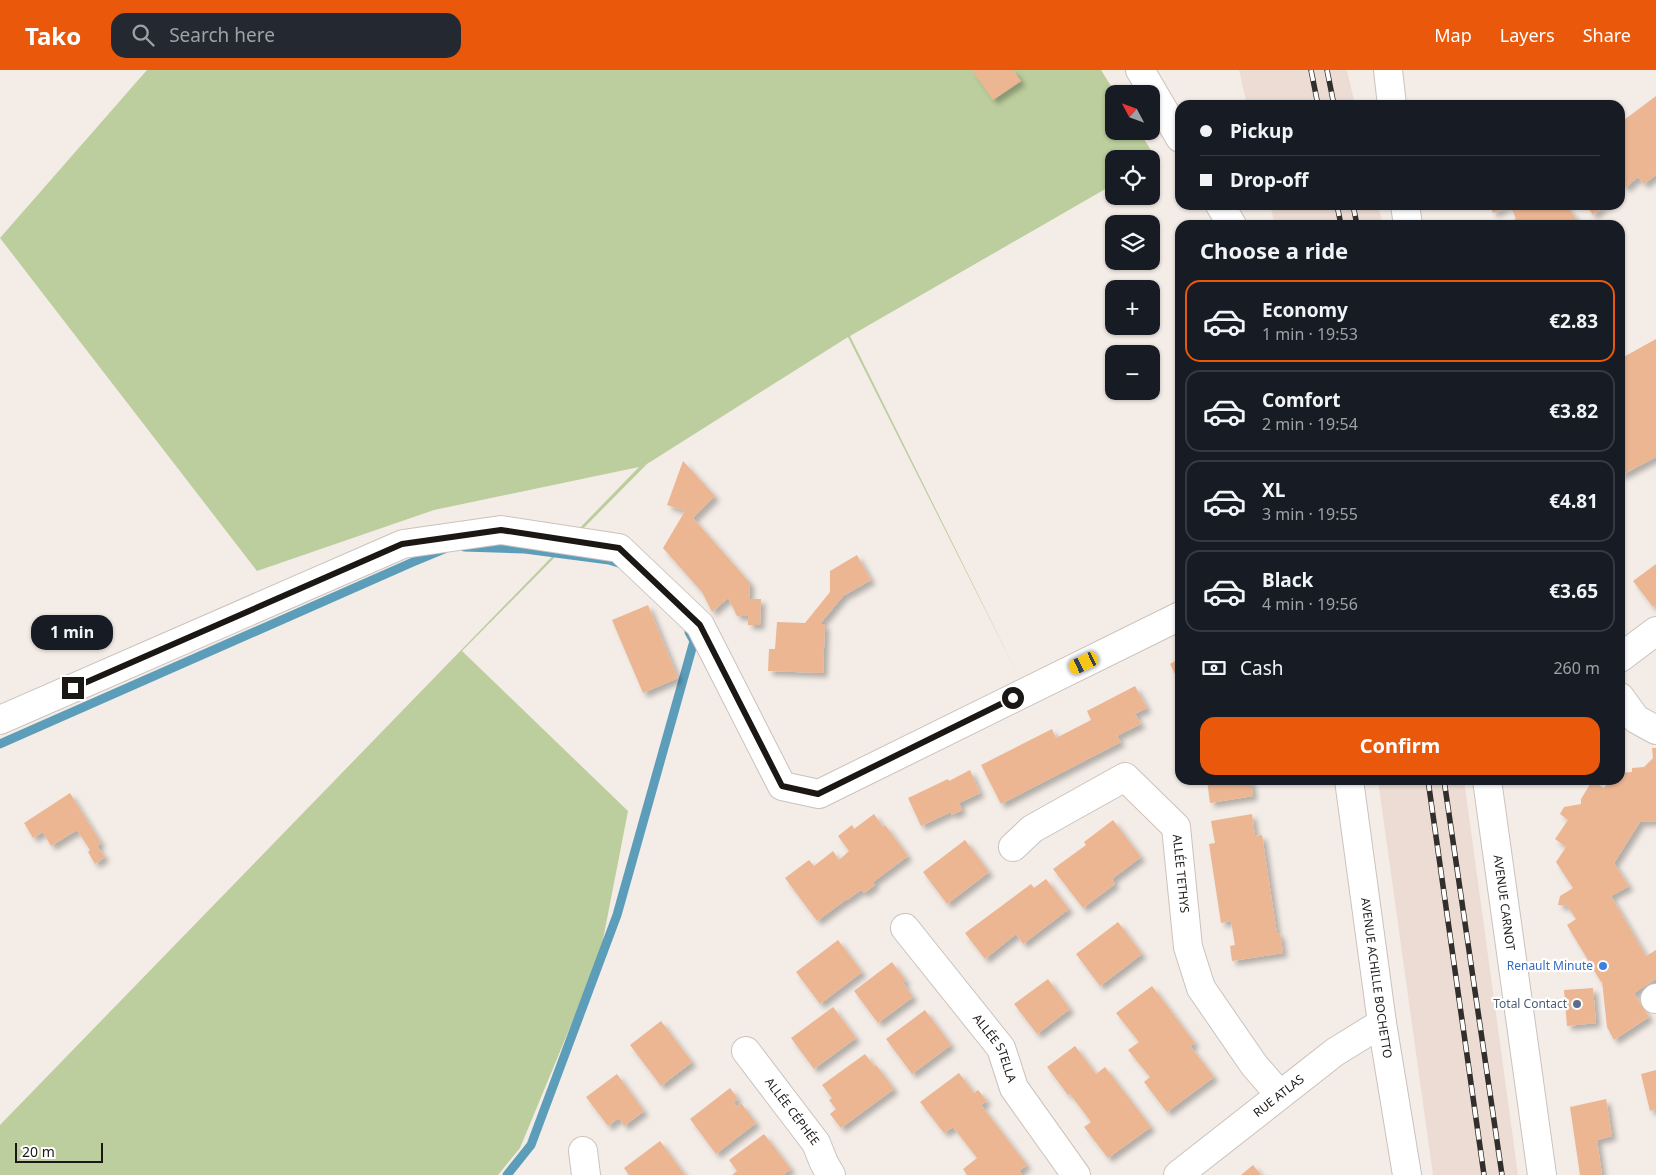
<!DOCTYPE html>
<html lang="en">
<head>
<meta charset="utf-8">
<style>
	:root { --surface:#171b24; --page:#242831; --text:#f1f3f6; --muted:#9ea1a6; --line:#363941; --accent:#ea580c }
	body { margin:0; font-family:"Noto Sans",sans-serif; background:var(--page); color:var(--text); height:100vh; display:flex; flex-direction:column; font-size:19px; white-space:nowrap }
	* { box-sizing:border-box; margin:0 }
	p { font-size:16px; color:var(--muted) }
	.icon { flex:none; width:28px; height:28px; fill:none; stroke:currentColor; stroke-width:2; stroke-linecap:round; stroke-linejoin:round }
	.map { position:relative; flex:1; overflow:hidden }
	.sheet { position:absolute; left:1175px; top:150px; width:450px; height:565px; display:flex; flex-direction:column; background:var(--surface); border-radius:15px; box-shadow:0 1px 4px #0004 }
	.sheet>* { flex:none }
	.hud { position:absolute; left:1175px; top:30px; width:450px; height:110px; border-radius:15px; box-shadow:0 1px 4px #0004; display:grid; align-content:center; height:110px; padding:0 25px; background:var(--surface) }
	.needle { width:32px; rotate:311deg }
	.tools { position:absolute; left:1105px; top:15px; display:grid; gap:10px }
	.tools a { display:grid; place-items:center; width:55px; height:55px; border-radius:10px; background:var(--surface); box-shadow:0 1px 4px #0004; font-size:25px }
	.scale { position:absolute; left:15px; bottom:12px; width:88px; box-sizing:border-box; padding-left:5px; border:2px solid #1a1715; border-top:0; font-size:14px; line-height:18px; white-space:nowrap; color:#1a1715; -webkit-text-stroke:4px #fff; paint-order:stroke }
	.end { position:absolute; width:22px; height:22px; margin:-11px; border:6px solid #1a1715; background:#fff; box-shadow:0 0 0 2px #fff }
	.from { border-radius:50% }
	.bubble { position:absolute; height:35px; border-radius:15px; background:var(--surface); box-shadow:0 1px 4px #0004; font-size:16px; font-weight:700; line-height:35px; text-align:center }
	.car { position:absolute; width:15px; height:30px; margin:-15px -8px; border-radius:6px; box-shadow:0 0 4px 1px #0007; background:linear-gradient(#f5c518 24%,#345 0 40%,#f5c518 0 76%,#345 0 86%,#f5c518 0) }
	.hud b { display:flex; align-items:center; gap:18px; height:48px; font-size:19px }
	.hud b+b { border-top:1px solid var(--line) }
	.hud i { width:12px; height:12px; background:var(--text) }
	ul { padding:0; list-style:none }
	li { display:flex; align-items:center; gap:15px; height:82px; margin:0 10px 8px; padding:0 15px; border:2px solid var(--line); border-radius:15px }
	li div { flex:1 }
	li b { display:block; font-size:19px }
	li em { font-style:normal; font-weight:700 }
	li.current { border-color:var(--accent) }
	li>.icon { width:45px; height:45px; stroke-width:1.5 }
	h2 { padding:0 25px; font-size:22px; line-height:60px }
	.pay { display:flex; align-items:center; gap:12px; height:55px; padding:0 25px; font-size:19px }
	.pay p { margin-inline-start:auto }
	.action { display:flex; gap:10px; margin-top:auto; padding:10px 25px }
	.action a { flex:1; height:58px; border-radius:15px; background:var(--accent); color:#fff; font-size:20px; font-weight:700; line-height:58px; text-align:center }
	header { display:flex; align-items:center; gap:30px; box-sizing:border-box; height:70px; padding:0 25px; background:var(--accent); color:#fff }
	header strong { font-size:24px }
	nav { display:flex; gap:28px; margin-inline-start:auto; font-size:18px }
	.search { width:350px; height:45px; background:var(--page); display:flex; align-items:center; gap:12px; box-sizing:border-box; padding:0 18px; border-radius:15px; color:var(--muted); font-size:19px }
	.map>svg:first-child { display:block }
</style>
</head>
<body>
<header>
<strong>Tako</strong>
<div class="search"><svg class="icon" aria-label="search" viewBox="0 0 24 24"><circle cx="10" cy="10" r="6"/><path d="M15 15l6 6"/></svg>Search here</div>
<nav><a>Map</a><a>Layers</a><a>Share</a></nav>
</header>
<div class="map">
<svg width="1656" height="1105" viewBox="0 0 1656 1105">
	<defs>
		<filter id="shadow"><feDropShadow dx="4.5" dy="4.5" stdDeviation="2.5" flood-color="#0004"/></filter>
	</defs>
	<rect width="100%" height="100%" fill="#f4ece6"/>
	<!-- built -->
	<g fill="#ecdcd3">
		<path d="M1239,0H1347L1355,35H1247Z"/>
		<path d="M1270,135H1378L1383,155H1275Z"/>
		<path d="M1378,710H1464L1518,1105H1433Z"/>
	</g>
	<!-- green -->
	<path fill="#bcce9d" d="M147,0H1101L1116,24H1114V61H1139L1157,90L1151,93V89H1114V114L850,266L1018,605L848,267L647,394L462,581L628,741L600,885L520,1078L498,1105H0V1055L639,397L434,440L257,501L0,168Z"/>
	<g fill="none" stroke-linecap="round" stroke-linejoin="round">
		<!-- stream -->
		<g stroke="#5c9db9" stroke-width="9">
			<path d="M464,477L525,479L609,490L625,495"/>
			<path d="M0,674L413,492L444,479"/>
			<path d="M507,1105L531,1075L617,845L694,571L689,562"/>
		</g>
	</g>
	<!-- building -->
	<g fill="#ecb693" filter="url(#shadow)">
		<path d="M972,0H1013L1021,11L993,30Z"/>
		<path d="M1656,26V105L1644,114L1638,107L1625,118L1620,112V53Z"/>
		<path d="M1490,135H1566L1579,153L1578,155H1510L1516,148L1510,136L1493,143Z"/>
		<path d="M1586,135H1606L1593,145Z"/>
		<path d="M1656,269V387L1620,406V289Z"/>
		<path d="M683,391L715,426L693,448L750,513L749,529H761L760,555H748V546H737L728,528L712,542L702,522L663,478L685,441L667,435Z"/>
		<path d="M857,485L871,510L843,526L820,554H825L823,603L768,601L769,579H775L777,552L805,553L830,522V501Z"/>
		<path d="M1656,494V535L1653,537L1633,511Z"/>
		<path d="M648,535L678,608L643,623L612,550Z"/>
		<path d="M1180,588V614L1170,594Z"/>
		<path d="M1135,616L1147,638L1135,644L1141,654L1117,666L1121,672L1001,734L981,695L1052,659L1056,668L1091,650L1087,641Z"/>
		<path d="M1652,678H1656V751L1640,752L1614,793L1629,816L1611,826L1646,886L1656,880V909L1634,923L1649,947L1614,970L1607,957L1602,911L1601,912L1567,855L1576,849L1567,836L1558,835L1560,826L1573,818L1556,792L1566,777L1555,769L1568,750L1560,744L1564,737L1581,734V729L1592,711L1604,718L1609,710H1620V703L1632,702V698L1644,697L1653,688Z"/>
		<path d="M970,700L980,723L959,733L962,740L952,745L951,742L921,756L908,728L948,709L949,711Z"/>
		<path d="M1207,710H1251L1253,726L1210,733Z"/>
		<path d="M70,723L101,773L97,776L105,787L95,794L88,782L90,780L77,760L51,776L43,762L33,768L24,753Z"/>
		<path d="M874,744L883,757L885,755L908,786L873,812L875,815L864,823L861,820L847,830V829L817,851L785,808L809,790L814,796L833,781L839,790L849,781L838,766L852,755L854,759Z"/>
		<path d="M1252,744L1255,766L1262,765L1277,864L1280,863L1283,883L1232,891L1230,876L1235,875L1231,851L1221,853L1209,774L1215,773L1211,751Z"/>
		<path d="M1113,750L1141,787L1112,809L1115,814L1083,838L1053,799L1086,775L1084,772Z"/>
		<path d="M965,770L989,802L947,834L923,802Z"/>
		<path d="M1046,809L1069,839L1023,874L1016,864L985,889L965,863L1031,814L1034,818Z"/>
		<path d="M1118,852L1142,884L1100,916L1076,884Z"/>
		<path d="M838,870L862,902L820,934L796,902Z"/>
		<path d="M892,892L906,911L903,913L913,927L878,953L854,921Z"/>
		<path d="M1048,909L1070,939L1037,964L1014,934Z"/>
		<path d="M1152,916L1195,973L1190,976L1214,1007L1167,1042L1144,1012L1150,1007L1128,980L1139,972L1116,943Z"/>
		<path d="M1593,918L1596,953L1567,956L1564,920Z"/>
		<path d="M833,937L856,968L814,999L791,968Z"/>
		<path d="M925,940L951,975L912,1004L886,969Z"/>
		<path d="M661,951L692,992L661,1016L630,975Z"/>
		<path d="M1075,976L1096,1004L1105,997L1151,1057L1108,1088L1084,1057L1091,1052L1070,1024L1068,1025L1047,997Z"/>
		<path d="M865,984L874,996L876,995L894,1019L841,1058L830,1044L836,1039L829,1030L832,1028L822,1015Z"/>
		<path d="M1656,1000V1039L1650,1041L1641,1004Z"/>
		<path d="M959,1003L974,1023L978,1020L987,1031L981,1035L1027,1095L1019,1101L1022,1105H967L963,1099L977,1088L953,1057L944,1063L920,1032Z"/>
		<path d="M617,1004L644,1041L624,1056L619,1048L608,1056L586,1027Z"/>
		<path d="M730,1018L738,1029L734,1032L737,1037L741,1033L756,1053L716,1084L690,1049Z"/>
		<path d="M1606,1029L1612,1066L1597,1070L1602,1105H1580L1570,1037Z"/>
		<path d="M764,1064L791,1099L783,1105H732L737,1101L729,1090Z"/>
		<path d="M660,1071L685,1105H629L624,1098Z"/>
		<path d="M1253,1095L1261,1105H1241Z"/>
	</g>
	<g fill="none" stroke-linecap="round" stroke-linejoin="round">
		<!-- minor casing -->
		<g stroke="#cbc2bd" stroke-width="30">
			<g id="minor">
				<path d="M1140,0L1180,68"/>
				<path d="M1220,135L1232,155"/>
				<path d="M1620,588L1656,561"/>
				<path d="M1620,627L1636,649L1656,660"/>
				<path d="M0,650L403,474L501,460L619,478L700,555L782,716L819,724L1180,546"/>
				<path id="s1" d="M1349,710L1382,953L1407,1105"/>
				<path id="s2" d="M1013,777L1032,759L1125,707L1176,757L1188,877L1201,918L1254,995L1280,1025"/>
				<path id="s3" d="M905,858L1001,978L1014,1018L1076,1105"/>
				<path d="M1655,929L1656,928"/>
				<path id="s4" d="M746,981L816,1073L824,1093L831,1105"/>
				<path d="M583,1081L586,1105"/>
				<path id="s5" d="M1178,1105L1335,982L1382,953"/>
			</g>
		</g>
		<!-- major casing -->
		<g stroke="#cbc2bd" stroke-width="30">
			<g id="major">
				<path d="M1388,0L1392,35"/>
				<path d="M1405,135L1408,155"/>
				<path id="s6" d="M1487,710L1542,1105"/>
			</g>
		</g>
		<!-- minor -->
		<use href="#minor" stroke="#fff" stroke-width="28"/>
		<!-- major -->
		<use href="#major" stroke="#fff" stroke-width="28"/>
		<!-- rail casing -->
		<g stroke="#322e2c" stroke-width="5.5">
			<g id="rail">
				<path d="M1311,0L1318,35"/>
				<path d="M1327,0L1334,35"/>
				<path d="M1337,135L1341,155"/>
				<path d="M1353,135L1357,155"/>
				<path d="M1428,710L1484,1105"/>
				<path d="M1444,710L1502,1105"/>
			</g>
		</g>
		<!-- rail -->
		<use href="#rail" stroke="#fff" stroke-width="4" stroke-dasharray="11" stroke-linecap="butt"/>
	</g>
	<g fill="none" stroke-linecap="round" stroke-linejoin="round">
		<!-- route -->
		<path stroke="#1a1715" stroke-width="6" d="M73,618L402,474L501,460L619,478L700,555L782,716L818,724L1013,628"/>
	</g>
	<!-- markers -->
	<circle fill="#3f7fe0" stroke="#fff" stroke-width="2" cx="1603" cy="896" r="5"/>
	<circle fill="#5c6f8a" stroke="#fff" stroke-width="2" cx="1577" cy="934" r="5"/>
	<g text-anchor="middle" stroke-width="4.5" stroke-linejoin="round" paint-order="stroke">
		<!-- street labels -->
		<g font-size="12" fill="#1a1715" stroke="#fff">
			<text dy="4" stroke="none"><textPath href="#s2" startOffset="251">ALLÉE TETHYS</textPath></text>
			<text dy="4" stroke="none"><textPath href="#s6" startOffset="124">AVENUE CARNOT</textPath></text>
			<text dy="4" stroke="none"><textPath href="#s1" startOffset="200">AVENUE ACHILLE BOCHETTO</textPath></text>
			<text dy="4" stroke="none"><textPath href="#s3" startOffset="151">ALLÉE STELLA</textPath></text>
			<text dy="4" stroke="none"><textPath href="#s5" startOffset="128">RUE ATLAS</textPath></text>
			<text dy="4" stroke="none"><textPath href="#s4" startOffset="76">ALLÉE CÉPHÉE</textPath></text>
		</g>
		<!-- shop labels -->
		<g font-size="12" fill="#366cbe" stroke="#fff" text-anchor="end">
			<text x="1593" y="900">Renault Minute</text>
		</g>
		<!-- service labels -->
		<g font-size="12" fill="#4e5e75" stroke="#fff" text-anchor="end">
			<text x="1567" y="938">Total Contact</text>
		</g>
	</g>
</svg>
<div class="tools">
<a><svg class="needle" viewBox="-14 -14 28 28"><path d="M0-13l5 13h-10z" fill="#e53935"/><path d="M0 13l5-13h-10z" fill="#9ea1a6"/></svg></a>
<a><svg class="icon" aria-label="locate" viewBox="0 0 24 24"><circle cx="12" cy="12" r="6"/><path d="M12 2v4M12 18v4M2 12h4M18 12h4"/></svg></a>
<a><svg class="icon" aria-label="layers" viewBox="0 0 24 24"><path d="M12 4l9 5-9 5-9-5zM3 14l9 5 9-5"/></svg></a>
<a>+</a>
<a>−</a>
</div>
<div class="scale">20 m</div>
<i class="end from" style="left:1013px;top:628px"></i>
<i class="end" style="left:73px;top:618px"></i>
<div class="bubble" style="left:31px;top:545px;width:82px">1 min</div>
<i class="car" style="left:1084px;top:593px;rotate:244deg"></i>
<div class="hud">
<b><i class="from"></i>Pickup</b>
<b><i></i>Drop-off</b>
</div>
<section class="sheet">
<h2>Choose a ride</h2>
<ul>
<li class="current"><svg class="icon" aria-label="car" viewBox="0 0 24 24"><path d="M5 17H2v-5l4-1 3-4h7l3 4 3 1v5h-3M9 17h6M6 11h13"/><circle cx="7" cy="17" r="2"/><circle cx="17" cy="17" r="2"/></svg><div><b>Economy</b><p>1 min · 19:53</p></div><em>€2.83</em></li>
<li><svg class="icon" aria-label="car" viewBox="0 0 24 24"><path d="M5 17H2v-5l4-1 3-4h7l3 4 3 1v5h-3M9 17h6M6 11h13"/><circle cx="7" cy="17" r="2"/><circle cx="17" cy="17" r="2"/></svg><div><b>Comfort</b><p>2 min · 19:54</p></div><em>€3.82</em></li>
<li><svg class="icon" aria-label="car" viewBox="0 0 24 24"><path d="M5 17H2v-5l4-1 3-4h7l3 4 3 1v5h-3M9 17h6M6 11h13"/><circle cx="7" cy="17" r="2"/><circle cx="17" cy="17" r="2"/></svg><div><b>XL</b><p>3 min · 19:55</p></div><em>€4.81</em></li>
<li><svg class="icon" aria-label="car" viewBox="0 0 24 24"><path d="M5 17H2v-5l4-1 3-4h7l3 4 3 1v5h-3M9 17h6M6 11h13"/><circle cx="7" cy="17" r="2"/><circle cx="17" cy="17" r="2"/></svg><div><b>Black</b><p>4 min · 19:56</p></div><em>€3.65</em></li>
</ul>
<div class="pay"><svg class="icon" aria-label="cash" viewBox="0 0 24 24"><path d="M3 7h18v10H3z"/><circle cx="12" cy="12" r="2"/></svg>Cash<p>260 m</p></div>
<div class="action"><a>Confirm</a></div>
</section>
</div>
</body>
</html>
